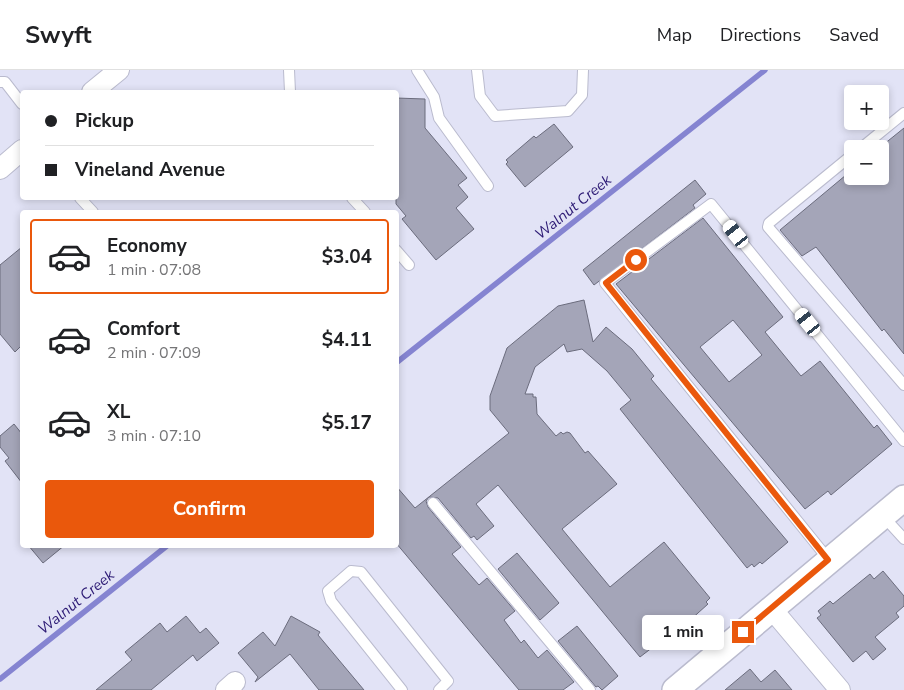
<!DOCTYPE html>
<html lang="en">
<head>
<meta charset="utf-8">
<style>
	:root { --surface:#fff; --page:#f2f2f2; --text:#202124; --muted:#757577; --line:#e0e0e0; --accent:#ea580c }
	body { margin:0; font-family:"Nunito Sans",sans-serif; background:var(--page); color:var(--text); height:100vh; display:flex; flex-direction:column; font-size:19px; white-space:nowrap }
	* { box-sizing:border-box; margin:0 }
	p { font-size:16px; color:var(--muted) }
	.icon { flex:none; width:28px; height:28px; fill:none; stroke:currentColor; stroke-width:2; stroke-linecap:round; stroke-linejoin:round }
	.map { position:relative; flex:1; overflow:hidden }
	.details { position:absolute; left:20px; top:140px; width:379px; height:338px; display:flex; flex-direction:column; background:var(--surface); border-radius:5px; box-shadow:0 2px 8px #0003 }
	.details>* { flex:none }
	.hud { position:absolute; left:20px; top:20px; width:379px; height:110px; border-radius:5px; box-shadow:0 2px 8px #0003; display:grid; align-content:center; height:110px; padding:0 25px; background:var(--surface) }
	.controls { position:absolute; left:844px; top:15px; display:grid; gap:10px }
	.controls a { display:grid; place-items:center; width:45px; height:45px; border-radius:5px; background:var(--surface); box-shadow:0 2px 8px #0003; font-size:25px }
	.end { position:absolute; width:22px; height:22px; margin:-11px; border:6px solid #ea580c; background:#fff; box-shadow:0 0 0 2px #fff }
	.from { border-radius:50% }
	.bubble { position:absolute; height:35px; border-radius:5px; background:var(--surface); box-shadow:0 2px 8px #0003; font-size:16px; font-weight:700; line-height:35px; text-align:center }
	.car { position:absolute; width:15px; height:30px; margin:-15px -8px; border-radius:6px; box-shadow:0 0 4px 1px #0007; background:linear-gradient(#fff 24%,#345 0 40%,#fff 0 76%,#345 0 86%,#fff 0) }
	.hud b { display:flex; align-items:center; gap:18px; height:48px; font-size:19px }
	.hud b+b { border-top:1px solid var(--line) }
	.hud i { width:12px; height:12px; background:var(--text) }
	ul { padding:9px 0 0; list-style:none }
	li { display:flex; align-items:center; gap:15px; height:75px; margin:0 10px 8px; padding:0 15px; border:2px solid transparent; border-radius:5px }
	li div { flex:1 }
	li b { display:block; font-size:19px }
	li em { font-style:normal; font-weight:700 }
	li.current { border-color:var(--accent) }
	li>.icon { width:45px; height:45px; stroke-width:1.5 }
	.cta { display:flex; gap:10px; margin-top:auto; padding:10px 25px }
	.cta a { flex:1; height:58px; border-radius:5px; background:var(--accent); color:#fff; font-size:20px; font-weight:700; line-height:58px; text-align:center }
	header { display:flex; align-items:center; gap:30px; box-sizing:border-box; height:70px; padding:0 25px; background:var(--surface); border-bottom:1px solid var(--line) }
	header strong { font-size:24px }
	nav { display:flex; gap:28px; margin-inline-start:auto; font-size:18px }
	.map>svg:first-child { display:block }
</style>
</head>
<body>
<header>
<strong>Swyft</strong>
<nav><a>Map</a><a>Directions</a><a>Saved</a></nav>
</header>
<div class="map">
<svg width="904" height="620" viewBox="0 0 904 620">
	<rect width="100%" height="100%" fill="#e2e3f6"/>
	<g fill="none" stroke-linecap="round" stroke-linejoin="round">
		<!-- stream -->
		<g stroke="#8584d1" stroke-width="5.5">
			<path d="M396,293L765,0"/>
			<path d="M0,609L168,475"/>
		</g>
	</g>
	<!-- building -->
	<g fill="#a4a5b8" stroke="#6b6c7d" fill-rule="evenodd">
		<path d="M396,28L425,29V58L467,108L458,115L468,127L456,138L474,159L436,190L402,149L406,146L396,134Z"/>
		<path d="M554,54L573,77L525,117L506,94L508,92L506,90L534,66L536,68Z"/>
		<path d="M904,58V284L884,259L882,261L816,177L802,186L780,160L852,100V106H880L878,79Z"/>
		<path d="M695,110L706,124L693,135L695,138L594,215L583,200Z"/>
		<path d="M703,148L783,247L765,262L801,306L820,291L874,358L877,355L892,374L831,425L828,421L805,439L616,214ZM733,250L762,285L729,312L700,277Z"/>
		<path d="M22,177V275L15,282L0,264V195Z"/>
		<path d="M584,230L593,272L606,257L632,279L654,306L651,309L788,472L762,494L760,492L754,497L752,494L747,498L620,339L631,330L607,301L582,279L567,282L564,274L535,297L525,324H533V327H536L537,344L556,366L561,362L563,364L567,362L570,363L585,383L588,381L617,414L562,459L610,517L664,472L710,528L706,532L708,534L688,552L690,554L678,564L675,560L640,587L498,415L476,434L494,456L477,470L474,466L471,468L438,428L429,427L426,431L428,437L461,477L452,484L479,515L487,508L515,541L504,550L521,573L524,570L538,588L547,580L574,612L563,620H519L396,473V416L415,438L509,363L490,340V326L507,278L558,236Z"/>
		<path d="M14,354L22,364V413L5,391L9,388L0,377V366Z"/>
		<path d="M28,475H65L43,493Z"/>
		<path d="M517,483L559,533L540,550L498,499Z"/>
		<path d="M883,501L904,526V536L896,543L899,547L875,567L886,579L873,590L866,581L853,592L817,548L821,545L818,541L830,531L833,534L870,504L874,509Z"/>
		<path d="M186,546L200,563L206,558L219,573L197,591L193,585L151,620H96L132,590L125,582L160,553L167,562Z"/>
		<path d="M291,546L320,562L318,565L364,620H319L290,584L255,612L258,607L238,583L263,562L275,576Z"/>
		<path d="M577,556L618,606L602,620L598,616L596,617L558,571Z"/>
		<path d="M750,599L761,612L775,600L792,620H725Z"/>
	</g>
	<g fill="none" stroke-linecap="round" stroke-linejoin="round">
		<!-- service casing -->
		<g stroke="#babbce" stroke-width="12">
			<g id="service">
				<path d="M289,0L290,22"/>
				<path d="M417,0L434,27L439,48L488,116"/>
				<path d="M477,0L480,26L495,46L568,41L582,25L583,0"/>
				<path d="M0,12H5L22,34"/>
				<path d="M860,79L904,43"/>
				<path d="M852,85L769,153L768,157L904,315"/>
				<path d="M80,128L93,142"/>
				<path d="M352,128L365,142"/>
				<path d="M396,180L409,195"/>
				<path d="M433,433L590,620"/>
				<path d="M883,446L904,469"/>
				<path d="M829,490L605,213L711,134L904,371"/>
				<path d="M402,620L331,531L328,521L351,501L361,502L448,611L439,620"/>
			</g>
		</g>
		<!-- minor casing -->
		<g stroke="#babbce" stroke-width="22">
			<g id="minor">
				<path d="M92,22L119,0"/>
				<path d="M0,99L22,80"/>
				<path d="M771,538L840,620"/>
				<path d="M226,620L235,612"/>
			</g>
		</g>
		<!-- tertiary casing -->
		<g stroke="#babbce" stroke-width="28">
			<path id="tertiary" d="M675,620L904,428"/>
		</g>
		<!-- service -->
		<use href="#service" stroke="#fff" stroke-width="10"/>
		<!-- minor -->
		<use href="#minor" stroke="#fff" stroke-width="20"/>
		<!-- tertiary -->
		<use href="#tertiary" stroke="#fff" stroke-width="25"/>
	</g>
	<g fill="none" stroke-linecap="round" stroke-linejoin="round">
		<!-- route -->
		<path stroke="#ea580c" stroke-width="6" d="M636,190L606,213L828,490L743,562"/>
	</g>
	<g text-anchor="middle" stroke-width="4" stroke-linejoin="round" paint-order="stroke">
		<!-- water labels -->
		<g font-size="15" font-style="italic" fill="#2d1b75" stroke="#e2e3f6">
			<text transform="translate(573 137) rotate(-39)" y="5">Walnut Creek</text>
			<text transform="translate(76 532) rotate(-39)" y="5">Walnut Creek</text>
		</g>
	</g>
</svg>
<div class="controls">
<a>+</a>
<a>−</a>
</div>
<i class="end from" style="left:636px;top:190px"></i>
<i class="end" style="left:743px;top:562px"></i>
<div class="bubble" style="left:642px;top:545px;width:82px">1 min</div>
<i class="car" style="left:736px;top:164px;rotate:321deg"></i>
<i class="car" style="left:808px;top:252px;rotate:321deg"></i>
<div class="hud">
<b><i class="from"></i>Pickup</b>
<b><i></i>Vineland Avenue</b>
</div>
<section class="details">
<ul>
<li class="current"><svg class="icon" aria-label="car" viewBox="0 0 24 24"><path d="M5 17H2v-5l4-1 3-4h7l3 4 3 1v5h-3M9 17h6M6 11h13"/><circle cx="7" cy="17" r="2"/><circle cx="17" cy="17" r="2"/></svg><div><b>Economy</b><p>1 min · 07:08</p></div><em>$3.04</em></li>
<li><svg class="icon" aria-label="car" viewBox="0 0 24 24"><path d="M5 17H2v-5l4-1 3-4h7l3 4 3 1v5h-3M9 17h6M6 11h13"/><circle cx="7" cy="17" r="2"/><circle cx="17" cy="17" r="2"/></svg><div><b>Comfort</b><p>2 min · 07:09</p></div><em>$4.11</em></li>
<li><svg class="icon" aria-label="car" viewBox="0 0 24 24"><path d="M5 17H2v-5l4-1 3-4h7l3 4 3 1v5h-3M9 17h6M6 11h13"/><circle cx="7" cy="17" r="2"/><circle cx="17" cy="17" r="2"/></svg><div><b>XL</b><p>3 min · 07:10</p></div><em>$5.17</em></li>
</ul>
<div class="cta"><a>Confirm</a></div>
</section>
</div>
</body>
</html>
